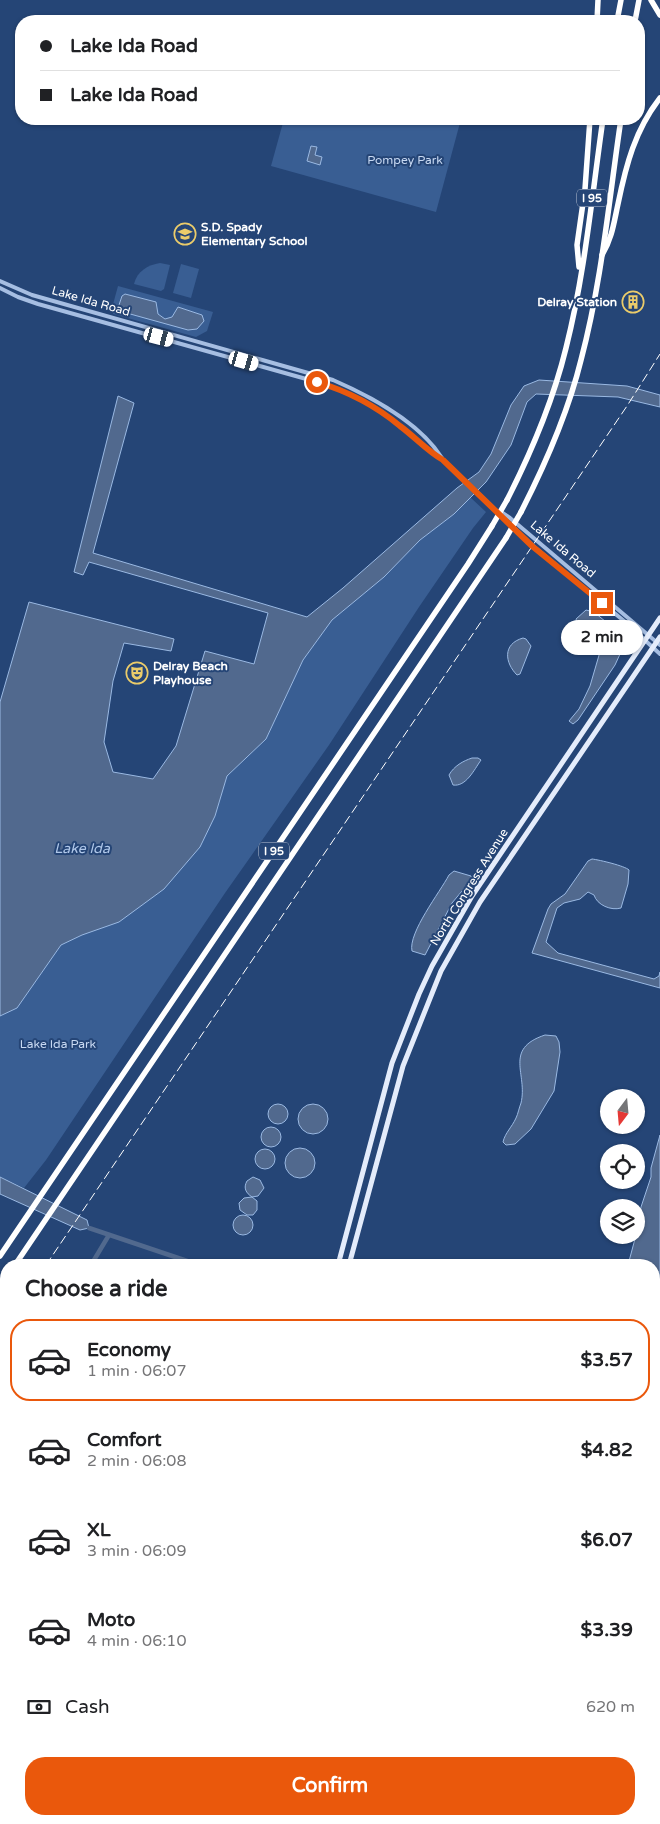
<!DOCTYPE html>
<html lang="en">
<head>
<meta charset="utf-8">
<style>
	:root { --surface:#fff; --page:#f2f2f2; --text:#202124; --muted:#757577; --line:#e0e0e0; --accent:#ea580c }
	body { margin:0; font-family:"Varela Round",sans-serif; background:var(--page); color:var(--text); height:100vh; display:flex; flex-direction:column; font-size:19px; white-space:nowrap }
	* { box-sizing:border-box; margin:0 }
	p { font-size:16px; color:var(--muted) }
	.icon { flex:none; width:28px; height:28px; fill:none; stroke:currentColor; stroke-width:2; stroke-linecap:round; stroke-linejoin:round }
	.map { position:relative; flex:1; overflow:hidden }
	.details { position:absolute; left:0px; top:1259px; width:660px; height:566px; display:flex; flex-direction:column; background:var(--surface); border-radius:20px 20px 0 0; box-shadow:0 1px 4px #0004 }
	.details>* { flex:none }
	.banner { position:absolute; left:15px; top:15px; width:630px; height:110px; border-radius:20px; box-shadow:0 1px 4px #0004; display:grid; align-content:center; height:110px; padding:0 25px; background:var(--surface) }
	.needle { width:32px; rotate:196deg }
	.fabs { position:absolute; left:600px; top:1089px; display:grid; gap:10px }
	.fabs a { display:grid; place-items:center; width:45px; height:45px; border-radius:50%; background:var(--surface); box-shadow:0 1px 4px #0004; font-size:25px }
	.end { position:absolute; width:22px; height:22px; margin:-11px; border:6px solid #ea580c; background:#fff; box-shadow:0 0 0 2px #fff }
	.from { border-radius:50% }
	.bubble { position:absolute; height:35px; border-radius:18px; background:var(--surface); box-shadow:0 1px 4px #0004; font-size:16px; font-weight:800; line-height:35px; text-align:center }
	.car { position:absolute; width:15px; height:30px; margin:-15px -8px; border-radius:6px; box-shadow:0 0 4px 1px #0007; background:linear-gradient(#fff 24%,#345 0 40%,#fff 0 76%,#345 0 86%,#fff 0) }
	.banner b { display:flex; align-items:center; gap:18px; height:48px; font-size:19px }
	.banner b+b { border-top:1px solid var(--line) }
	.banner i { width:12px; height:12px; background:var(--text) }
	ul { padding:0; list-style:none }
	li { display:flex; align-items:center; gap:15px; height:82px; margin:0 10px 8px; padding:0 15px; border:2px solid transparent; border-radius:20px }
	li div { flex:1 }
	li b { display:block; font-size:19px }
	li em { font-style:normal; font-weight:800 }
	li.current { border-color:var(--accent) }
	li>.icon { width:45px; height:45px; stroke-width:1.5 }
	h2 { padding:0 25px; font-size:22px; line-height:60px }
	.pay { display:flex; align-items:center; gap:12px; height:55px; padding:0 25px; font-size:19px }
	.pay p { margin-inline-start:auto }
	.cta { display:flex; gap:10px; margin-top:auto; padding:10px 25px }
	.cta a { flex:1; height:58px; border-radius:20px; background:var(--accent); color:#fff; font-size:20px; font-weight:800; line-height:58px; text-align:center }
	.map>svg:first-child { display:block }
</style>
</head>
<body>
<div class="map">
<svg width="660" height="1824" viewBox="0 0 660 1824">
	<rect width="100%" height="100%" fill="#254576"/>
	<!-- green -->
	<g fill="#395e93">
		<path d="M284,119H461L436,212L271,166Z"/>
		<path d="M160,263L170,265L164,289L161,291L134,284C137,271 148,265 160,263Z"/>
		<path d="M181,264L199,269L191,298L173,293Z"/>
		<path d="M118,286L213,312L207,331L196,337L113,314L112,308Z"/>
		<path d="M470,497L486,512L473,528L419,607L329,745L225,893L46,1160L24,1188L0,1177V1016L17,1008L61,945L82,935L215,816L227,776L266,739L303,660L332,620L384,577L420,540L454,514Z"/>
		<path d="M654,1412L660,1414V1503L654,1501Z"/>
		<path d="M654,1808L660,1810V1824H336L338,1819H654Z"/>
	</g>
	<!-- water -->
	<g fill="#51698e" stroke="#9ab9e3">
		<path d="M311,146L317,147L315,155L322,157L320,165L307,161Z"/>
		<path d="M125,294L156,302L158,314L165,319L172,317L178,307L202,315L204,321L197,329L188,330L123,312L119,305L122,296Z"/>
		<path d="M539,380L627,386L660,395V407L618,397L536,394L527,402L511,445L486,482L454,514L420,540L384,577L332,620L303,660L266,739L227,776L215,816L200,847L164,889L119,922L82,935L61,945L17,1008L0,1016V702L29,602L174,639L171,651L124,643L113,681L104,742L113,772L153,779L176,746L205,651L254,664L268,613L89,562L83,575L74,572L118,396L134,403L93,553L307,617L343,588L457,488L479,472L491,454L511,405L524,386Z"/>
		<path d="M586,610L594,612L624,637L626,641L615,665L578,720L573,724L569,721L579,709L590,686L602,645L600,638L577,623L576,619Z"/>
		<path d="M523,638L526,639L531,646L520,674L517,675C505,663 502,644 523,638Z"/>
		<path d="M472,758H478L481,760C474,770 466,787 453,785L449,775C454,766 463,761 472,758Z"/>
		<path d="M592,859C600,860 625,866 629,870L628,884L621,908C611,911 597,905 594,895L588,892L580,899L564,903L557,908L546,942L558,953L654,979L659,976L660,972V988L532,953L548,909L551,904L565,894L588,861Z"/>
		<path d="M454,871L471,876L472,879L452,903L425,955L412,951C408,933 440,892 449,875Z"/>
		<path d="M545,1035L556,1036L559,1042L560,1052L554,1091L531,1129L515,1144L506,1145L503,1142C505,1133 512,1127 516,1118C518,1114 519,1108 521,1103C528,1074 503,1049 545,1035Z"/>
		<circle cx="313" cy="1119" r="15"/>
		<circle cx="278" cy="1114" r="10"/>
		<circle cx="271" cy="1137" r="10"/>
		<path d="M660,1135V1314L654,1315V1265H628L636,1235L641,1207L651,1177V1168Z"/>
		<circle cx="300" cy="1163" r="15"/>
		<circle cx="265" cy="1159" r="10"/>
		<path d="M0,1177L87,1220L89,1228L80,1230L0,1194Z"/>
		<path d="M253,1177L260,1180L264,1188L258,1196L252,1197L257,1201V1210L253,1215H247L240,1210L239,1203L244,1198L252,1197C246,1193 243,1188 247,1181Z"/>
		<circle cx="243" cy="1225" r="10"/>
		<path d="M654,1426L660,1429V1450L657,1455L656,1469L654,1475Z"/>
		<path d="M218,1819H249L246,1824H217Z"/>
	</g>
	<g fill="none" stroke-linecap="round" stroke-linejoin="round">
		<!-- canal -->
		<g stroke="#51698e" stroke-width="4.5">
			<path d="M89,1228L199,1265"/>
			<path d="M91,1265L109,1235"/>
			<path d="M654,1392L660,1394"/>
			<path d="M0,1401L6,1391"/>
			<path d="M0,1694L6,1696"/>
		</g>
		<!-- minor -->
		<g stroke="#a6bee2" stroke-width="4">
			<path d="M0,281L32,295L333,380C370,396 420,423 442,458"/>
			<path d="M0,288L18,297L38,304L317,382C347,391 376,406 400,426C415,437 427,451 443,460L533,546L624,621L660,654"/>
			<path d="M501,512L510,518L660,645"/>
		</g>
		<!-- major -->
		<g stroke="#e4ecfb" stroke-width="5">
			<path d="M338,1265L392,1063L419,994L432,966L472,896L660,618"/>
			<path d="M349,1265L403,1066L441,971L480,902L660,637"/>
			<path d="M183,1824L184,1819"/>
			<path d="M192,1824L194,1819"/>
		</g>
		<!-- highway -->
		<g stroke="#fff" stroke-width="5.5">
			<path d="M651,0L660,15"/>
			<path d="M597,21L598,0"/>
			<path d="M617,21L621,0"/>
			<path d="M635,21L639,0"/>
			<path d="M602,255C612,239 614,222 618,204C626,165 635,130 660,98"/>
			<path d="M579,267L577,245L585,189L590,119"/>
			<path d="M507,500C532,451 553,401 566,348C585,273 592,195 603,119"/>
			<path d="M521,512C546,463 568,413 581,360C602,281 609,199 621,119"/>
			<path d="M0,1256L468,564L492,526"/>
			<path d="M15,1265L506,538"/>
			<path d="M0,1287L6,1278"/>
		</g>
		<!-- rail -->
		<g stroke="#fff" stroke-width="1" stroke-dasharray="9 4" stroke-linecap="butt">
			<path d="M46,1265L627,406L660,354"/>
			<path d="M0,1333L6,1324"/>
		</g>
		<!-- highway-bridge -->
		<g stroke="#fff" stroke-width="5.5">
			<path d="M492,526L507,500"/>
			<path d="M506,538L521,512"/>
		</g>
	</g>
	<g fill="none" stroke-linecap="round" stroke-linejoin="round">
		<!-- route -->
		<path stroke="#ea580c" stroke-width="6" d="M317,382C347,391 376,406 400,426C415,437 427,451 443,460L532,546L602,603"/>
	</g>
	<!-- icons -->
	<defs>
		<g id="school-ring" transform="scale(1.125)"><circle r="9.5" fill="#254576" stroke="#ebcc6a" stroke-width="1.5"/><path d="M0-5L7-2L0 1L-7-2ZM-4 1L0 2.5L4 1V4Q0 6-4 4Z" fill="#ebcc6a"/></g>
		<g id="building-ring" transform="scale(1.125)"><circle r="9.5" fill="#254576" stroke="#ebcc6a" stroke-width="1.5"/><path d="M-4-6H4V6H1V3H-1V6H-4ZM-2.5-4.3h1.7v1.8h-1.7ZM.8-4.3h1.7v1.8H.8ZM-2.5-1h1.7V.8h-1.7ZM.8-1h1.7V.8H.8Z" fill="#ebcc6a"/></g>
		<g id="theatre-ring" transform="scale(1.125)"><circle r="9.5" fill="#254576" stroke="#ebcc6a" stroke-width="1.5"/><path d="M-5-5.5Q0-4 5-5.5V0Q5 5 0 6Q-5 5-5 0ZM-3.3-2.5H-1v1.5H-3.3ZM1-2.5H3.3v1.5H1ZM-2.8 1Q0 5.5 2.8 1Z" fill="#ebcc6a"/></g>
	</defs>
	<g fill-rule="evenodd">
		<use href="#school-ring" x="185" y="234"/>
		<use href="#building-ring" x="633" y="302"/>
		<use href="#theatre-ring" x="137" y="673"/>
	</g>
	<g text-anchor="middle" stroke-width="4" stroke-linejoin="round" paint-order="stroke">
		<!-- shield labels -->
		<g fill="#254576" stroke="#bec7d6" stroke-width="1">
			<rect x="577" y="189.5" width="30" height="17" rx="4"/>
			<rect x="259" y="842.5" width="30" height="17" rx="4"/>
		</g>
		<g font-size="11" font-weight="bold" fill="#fff">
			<text x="592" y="202">I 95</text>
			<text x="274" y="855">I 95</text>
		</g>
		<!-- park labels -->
		<g font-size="12" fill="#c8d9f2" stroke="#254576">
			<text x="405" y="164">Pompey Park</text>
			<text x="58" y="1048">Lake Ida Park</text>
		</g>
		<!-- poi labels -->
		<g font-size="12" font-weight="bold" fill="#fff" stroke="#254576" text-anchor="start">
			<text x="201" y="231">S.D. Spady<tspan x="201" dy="14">Elementary School</tspan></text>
			<text x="617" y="306" text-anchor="end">Delray Station</text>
			<text x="153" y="670">Delray Beach<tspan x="153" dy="14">Playhouse</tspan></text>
		</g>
		<!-- street labels -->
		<g font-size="12" fill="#fff" stroke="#254576">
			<text transform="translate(91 301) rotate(16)" y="4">Lake Ida Road</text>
			<text transform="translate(563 549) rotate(40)" y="4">Lake Ida Road</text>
			<text transform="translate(469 887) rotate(-58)" y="4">North Congress Avenue</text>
		</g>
		<!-- water labels -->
		<g font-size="14" font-style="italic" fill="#b0c8ea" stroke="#254576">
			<text x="82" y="853">Lake Ida</text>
		</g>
	</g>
</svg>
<div class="fabs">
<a><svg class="needle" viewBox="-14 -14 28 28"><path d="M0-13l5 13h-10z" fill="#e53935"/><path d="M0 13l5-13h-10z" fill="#757577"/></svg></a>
<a><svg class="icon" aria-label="locate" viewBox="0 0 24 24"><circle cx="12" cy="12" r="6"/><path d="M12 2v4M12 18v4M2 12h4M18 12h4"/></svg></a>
<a><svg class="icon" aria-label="layers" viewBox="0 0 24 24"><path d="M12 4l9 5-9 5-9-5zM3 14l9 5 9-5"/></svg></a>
</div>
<i class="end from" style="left:317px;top:382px"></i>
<i class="end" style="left:602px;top:603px"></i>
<div class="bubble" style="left:561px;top:620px;width:82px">2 min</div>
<i class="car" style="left:159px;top:337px;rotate:105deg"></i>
<i class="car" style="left:244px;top:361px;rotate:106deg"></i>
<div class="banner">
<b><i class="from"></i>Lake Ida Road</b>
<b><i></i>Lake Ida Road</b>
</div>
<section class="details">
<h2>Choose a ride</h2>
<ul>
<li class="current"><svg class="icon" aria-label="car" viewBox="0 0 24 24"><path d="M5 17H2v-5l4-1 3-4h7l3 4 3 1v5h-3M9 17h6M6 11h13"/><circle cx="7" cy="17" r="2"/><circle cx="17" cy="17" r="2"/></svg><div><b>Economy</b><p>1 min · 06:07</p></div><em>$3.57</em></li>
<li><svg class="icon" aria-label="car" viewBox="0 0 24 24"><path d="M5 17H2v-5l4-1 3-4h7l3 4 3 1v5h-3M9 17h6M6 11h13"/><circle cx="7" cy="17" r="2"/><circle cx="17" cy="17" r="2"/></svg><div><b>Comfort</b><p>2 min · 06:08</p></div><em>$4.82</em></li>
<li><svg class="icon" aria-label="car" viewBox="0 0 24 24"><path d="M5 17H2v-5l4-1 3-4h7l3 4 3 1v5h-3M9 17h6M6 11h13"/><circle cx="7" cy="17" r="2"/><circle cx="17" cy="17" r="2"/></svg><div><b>XL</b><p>3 min · 06:09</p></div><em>$6.07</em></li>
<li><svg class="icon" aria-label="car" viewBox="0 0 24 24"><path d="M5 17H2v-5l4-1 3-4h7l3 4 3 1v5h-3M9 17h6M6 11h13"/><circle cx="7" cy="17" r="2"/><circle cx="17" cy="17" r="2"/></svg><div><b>Moto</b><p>4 min · 06:10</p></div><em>$3.39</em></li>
</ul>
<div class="pay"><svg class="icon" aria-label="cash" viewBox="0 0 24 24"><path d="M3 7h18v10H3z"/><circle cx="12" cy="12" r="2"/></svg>Cash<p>620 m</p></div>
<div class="cta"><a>Confirm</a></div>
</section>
</div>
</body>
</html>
